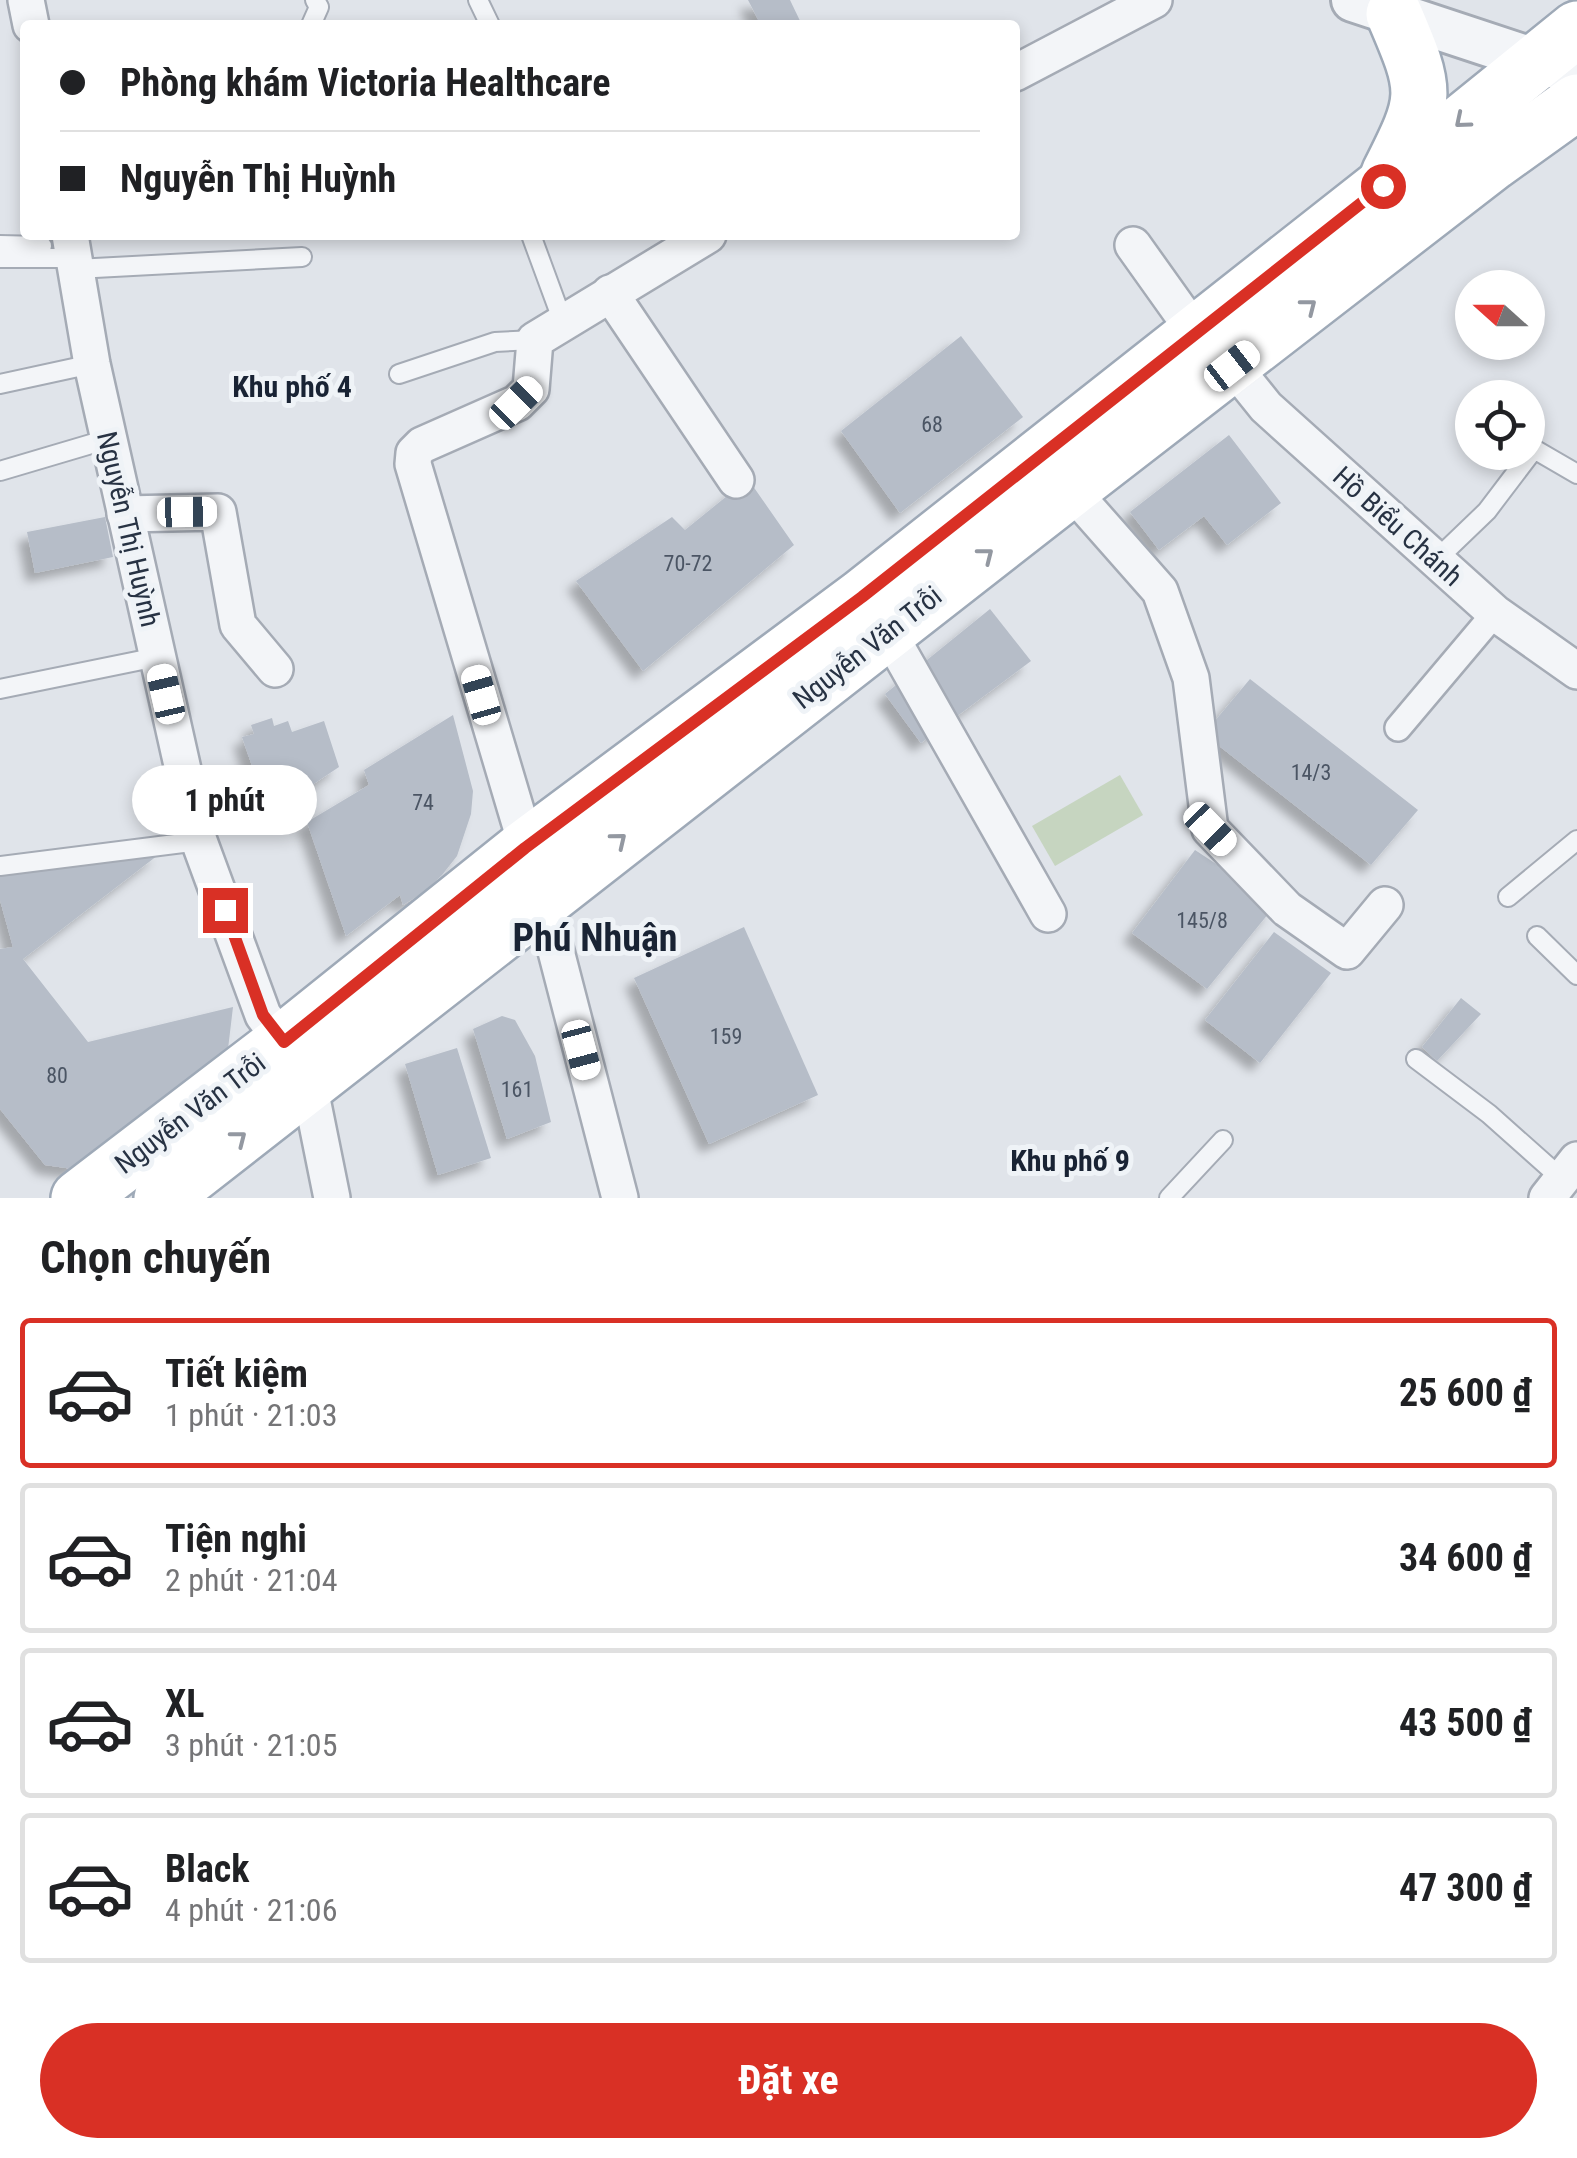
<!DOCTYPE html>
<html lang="vi">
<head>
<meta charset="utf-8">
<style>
	:root { --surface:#fff; --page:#f6f6f6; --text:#202124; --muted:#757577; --line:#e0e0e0; --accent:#d93025 }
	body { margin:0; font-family:"Roboto Condensed",sans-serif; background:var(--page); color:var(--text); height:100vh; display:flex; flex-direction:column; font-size:38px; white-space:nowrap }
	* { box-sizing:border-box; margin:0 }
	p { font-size:32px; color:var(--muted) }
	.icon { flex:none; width:55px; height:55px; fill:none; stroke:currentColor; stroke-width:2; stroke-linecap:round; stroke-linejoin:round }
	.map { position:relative; height:1198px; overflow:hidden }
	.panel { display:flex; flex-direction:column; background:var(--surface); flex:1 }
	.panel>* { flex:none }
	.guide { position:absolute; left:20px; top:20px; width:1000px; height:220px; border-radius:10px; box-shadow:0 5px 15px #0003; display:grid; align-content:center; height:220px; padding:0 40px; background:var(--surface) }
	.needle { width:65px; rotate:291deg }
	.buttons { position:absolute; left:1455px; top:270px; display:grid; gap:20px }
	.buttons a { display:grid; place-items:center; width:90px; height:90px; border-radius:50%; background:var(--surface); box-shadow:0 5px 15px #0003; font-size:50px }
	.end { position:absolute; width:45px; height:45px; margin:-22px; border:12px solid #d93025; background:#fff; box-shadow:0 0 0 5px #fff }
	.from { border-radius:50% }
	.bubble { position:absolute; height:70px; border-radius:35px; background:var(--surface); box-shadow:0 5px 15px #0003; font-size:32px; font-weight:700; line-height:70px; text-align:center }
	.car { position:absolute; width:30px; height:60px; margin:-30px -15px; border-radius:12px; box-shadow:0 0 8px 2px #0007; background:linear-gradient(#fff 24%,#345 0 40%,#fff 0 76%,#345 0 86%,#fff 0) }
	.guide b { display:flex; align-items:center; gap:35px; height:95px; font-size:38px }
	.guide b+b { border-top:2px solid var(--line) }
	.guide i { width:25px; height:25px; background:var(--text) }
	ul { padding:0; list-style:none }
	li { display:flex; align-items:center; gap:30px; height:150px; margin:0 20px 15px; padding:0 20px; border:5px solid var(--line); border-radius:10px }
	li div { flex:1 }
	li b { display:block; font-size:38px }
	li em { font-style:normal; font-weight:700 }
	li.current { border-color:var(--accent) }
	li>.icon { width:90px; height:90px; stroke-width:1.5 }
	h2 { padding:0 40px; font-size:45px; line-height:120px }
	.cta { display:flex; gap:20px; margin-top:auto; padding:20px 40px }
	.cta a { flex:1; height:115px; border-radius:60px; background:var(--accent); color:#fff; font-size:40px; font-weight:700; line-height:115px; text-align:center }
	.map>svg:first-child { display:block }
</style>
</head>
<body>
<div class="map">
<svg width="1577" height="1198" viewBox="0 0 1577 1198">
	<defs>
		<filter id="shadow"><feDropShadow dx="-9" dy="9" stdDeviation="5" flood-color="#0004"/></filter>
	</defs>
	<rect width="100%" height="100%" fill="#e0e4ea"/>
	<!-- green -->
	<path fill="#c6d5c0" d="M1120,775L1143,815L1055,866L1032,826Z"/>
	<!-- building -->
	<g fill="#b6bdc8" filter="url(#shadow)">
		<path d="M748,0H790L802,25H761Z"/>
		<path d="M961,336L1023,417L900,513L841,431Z"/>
		<path d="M1229,435L1281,503L1227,545L1204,516L1159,550L1130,512Z"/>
		<path d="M748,479L794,545L643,671L576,581L672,517L685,530Z"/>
		<path d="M105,517L113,557L35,573L27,532Z"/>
		<path d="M990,609L1031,661L921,743L885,694Z"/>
		<path d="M1250,679L1418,810L1371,865L1204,734Z"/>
		<path d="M453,715L473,791L471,814L457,856L442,875L424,892L403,905L400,895L346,936L307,822L369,785L364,770Z"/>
		<path d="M272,718L274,726L288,721L292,732L324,721L339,767L303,791L271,802L264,781L258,783L242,737L254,734L251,725Z"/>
		<path d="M1195,850L1236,877L1273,908L1207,989L1132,933Z"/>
		<path d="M162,852L23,959L88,1042L233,1007L228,1049L73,1169L45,1165L0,1109V949L13,947L0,900V868Z"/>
		<path d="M744,927L818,1095L709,1144L634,978Z"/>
		<path d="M1274,932L1331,973L1260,1063L1205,1020Z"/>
		<path d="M1461,998L1481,1014L1437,1061L1422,1047Z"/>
		<path d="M502,1016L515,1020L535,1056L551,1122L507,1139L473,1029Z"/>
		<path d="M457,1048L491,1158L438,1175L405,1064Z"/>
	</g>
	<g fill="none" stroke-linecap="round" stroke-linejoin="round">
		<!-- service casing -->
		<g stroke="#a5abb5" stroke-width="22">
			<g id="service">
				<path d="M478,0L490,25"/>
				<path d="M311,25L319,7L315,0"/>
				<path d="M531,235L563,322"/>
				<path d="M0,245L42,246"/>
				<path d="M0,258H74"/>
				<path d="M76,269L302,257"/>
				<path d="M399,374L495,342L535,340"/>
				<path d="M0,384L92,364"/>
				<path d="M0,471L108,439"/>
				<path d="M1436,560L1487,511L1534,449L1577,474"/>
				<path d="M0,689L157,657"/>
				<path d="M0,866L199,841"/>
				<path d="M1508,897L1577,840"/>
				<path d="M1537,936L1577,975"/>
				<path d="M1416,1059L1489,1114L1562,1179"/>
				<path d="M1169,1198L1223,1140"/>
			</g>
		</g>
		<!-- pedestrian casing -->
		<g stroke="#a5abb5" stroke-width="30">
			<path id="pedestrian" d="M1398,728L1495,613"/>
		</g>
		<!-- minor casing -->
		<g stroke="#a5abb5" stroke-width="40">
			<g id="minor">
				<path d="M26,0L31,25"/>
				<path d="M1015,73L1154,0"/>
				<path d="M70,235L92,364L199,841L263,1015L283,1042"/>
				<path d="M1133,245L1195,332"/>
				<path d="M610,293L736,480"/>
				<path d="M1233,366L1266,407L1495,613L1577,671"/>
				<path d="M1070,489L1160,591L1191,678L1210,829L1287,909L1347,951L1385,905"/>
				<path d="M125,514L218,512L238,625L275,669"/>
				<path d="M888,632L1048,914"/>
				<path d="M309,1084L332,1198"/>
				<path d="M620,1198L543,901L413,464L414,453L422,445L517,403L531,389L535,340L708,235"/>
				<path d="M1547,1198L1577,1160"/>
			</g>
		</g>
		<!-- tertiary casing -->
		<g stroke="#a5abb5" stroke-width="48">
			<path id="tertiary" d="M1353,0L1577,74"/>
		</g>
		<!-- primary casing -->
		<g stroke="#9ea9b7" stroke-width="60">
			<g id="primary">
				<path d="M1389,174C1428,97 1428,93 1394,14"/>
				<path d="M79,1198L283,1042L525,848L862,597L1383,186L1577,29"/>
				<path d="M162,1198L1070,489L1493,162L1577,102"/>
			</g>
		</g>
		<!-- service -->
		<use href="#service" stroke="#f3f5f8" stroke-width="18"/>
		<!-- pedestrian -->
		<use href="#pedestrian" stroke="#f3f5f8" stroke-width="25"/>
		<!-- minor -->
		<use href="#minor" stroke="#f3f5f8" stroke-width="35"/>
		<!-- tertiary -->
		<use href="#tertiary" stroke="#f3f5f8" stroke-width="42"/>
		<!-- primary -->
		<use href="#primary" stroke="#fff" stroke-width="55"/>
	</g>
	<!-- one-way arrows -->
	<defs><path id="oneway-chevron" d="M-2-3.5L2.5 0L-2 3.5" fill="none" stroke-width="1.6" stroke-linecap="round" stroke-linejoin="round" transform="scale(2.5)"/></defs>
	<g stroke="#9398a1">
		<use href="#oneway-chevron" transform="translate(1462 121) rotate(140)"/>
		<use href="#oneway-chevron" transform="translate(1309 306) rotate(-38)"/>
		<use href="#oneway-chevron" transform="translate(986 555) rotate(-38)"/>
		<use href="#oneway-chevron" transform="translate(619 840) rotate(-39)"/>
		<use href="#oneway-chevron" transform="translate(239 1138) rotate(-38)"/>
	</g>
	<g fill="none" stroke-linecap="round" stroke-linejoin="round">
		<!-- route -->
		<path stroke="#d93025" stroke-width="12" d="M225,910L263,1015L284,1042L525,848L862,597L1383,186"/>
	</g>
	<g text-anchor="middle" stroke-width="10" stroke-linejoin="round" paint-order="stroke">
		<!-- number labels -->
		<g font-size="22" fill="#4b5564">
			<text x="932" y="432">68</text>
			<text x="688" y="571">70-72</text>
			<text x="1311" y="780">14/3</text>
			<text x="423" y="810">74</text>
			<text x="1202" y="928">145/8</text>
			<text x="726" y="1044">159</text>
			<text x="57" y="1083">80</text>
			<text x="517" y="1097">161</text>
		</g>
		<!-- street labels -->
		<g font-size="28" fill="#273243" stroke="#eff3f7">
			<text transform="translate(1398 526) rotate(42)" y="10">Hồ Biểu Chánh</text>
			<text transform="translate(129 529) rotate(77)" y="10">Nguyễn Thị Huỳnh</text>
			<text transform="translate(867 647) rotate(-38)" y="10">Nguyễn Văn Trỗi</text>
			<text transform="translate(190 1113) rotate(-37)" y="10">Nguyễn Văn Trỗi</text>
		</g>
		<!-- neighbourhood labels -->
		<g font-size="30" font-weight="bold" fill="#192334" stroke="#eff3f7">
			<text x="292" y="397">Khu phố 4</text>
			<text x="1070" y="1171">Khu phố 9</text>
		</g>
		<!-- district labels -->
		<g font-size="38" font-weight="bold" fill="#192334" stroke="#eff3f7">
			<text x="595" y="951">Phú Nhuận</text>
		</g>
	</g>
</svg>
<div class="buttons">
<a><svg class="needle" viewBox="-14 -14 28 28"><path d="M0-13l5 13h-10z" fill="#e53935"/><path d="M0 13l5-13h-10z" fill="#757577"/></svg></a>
<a><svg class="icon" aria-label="locate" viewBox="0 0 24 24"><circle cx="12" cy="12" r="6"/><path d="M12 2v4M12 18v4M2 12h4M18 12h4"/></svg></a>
</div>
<i class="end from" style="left:1383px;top:186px"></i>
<i class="end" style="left:225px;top:910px"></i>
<div class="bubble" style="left:132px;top:765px;width:185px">1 phút</div>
<i class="car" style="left:1232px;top:366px;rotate:52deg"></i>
<i class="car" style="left:516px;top:403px;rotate:45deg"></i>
<i class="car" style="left:187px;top:512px;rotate:89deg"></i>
<i class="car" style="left:166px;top:694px;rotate:347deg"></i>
<i class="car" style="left:481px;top:695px;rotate:344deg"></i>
<i class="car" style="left:1210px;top:829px;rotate:136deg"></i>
<i class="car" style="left:581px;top:1050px;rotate:165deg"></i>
<div class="guide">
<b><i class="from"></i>Phòng khám Victoria Healthcare</b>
<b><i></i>Nguyễn Thị Huỳnh</b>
</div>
</div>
<section class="panel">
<h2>Chọn chuyến</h2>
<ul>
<li class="current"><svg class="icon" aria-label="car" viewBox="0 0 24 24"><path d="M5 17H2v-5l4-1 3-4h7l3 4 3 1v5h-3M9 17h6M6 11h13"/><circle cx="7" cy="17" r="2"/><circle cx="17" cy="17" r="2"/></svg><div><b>Tiết kiệm</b><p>1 phút · 21:03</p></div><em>25 600 ₫</em></li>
<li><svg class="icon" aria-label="car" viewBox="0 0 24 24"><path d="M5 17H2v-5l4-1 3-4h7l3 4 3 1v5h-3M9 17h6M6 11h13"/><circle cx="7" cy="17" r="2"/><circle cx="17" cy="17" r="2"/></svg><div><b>Tiện nghi</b><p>2 phút · 21:04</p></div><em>34 600 ₫</em></li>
<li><svg class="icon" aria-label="car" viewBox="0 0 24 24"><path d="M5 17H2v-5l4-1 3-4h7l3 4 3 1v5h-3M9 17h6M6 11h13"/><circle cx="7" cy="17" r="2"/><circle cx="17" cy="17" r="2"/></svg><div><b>XL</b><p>3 phút · 21:05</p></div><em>43 500 ₫</em></li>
<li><svg class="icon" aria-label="car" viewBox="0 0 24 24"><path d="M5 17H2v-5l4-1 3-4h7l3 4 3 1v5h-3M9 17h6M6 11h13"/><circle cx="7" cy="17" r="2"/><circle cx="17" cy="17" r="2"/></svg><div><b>Black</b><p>4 phút · 21:06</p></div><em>47 300 ₫</em></li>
</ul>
<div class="cta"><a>Đặt xe</a></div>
</section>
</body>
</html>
